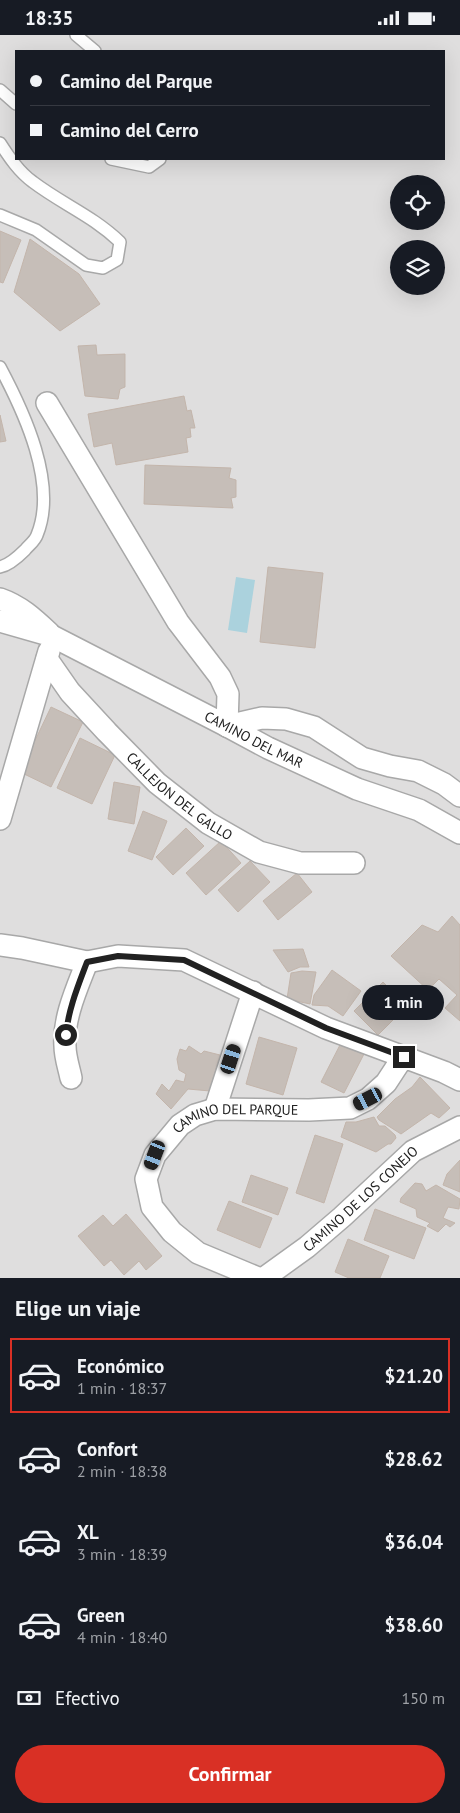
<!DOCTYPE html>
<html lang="es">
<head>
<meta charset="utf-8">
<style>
	:root { --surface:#171b24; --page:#20242c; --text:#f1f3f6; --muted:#9ea1a6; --line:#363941; --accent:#d93025 }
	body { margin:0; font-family:"PT Sans",sans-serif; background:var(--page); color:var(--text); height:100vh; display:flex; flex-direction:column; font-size:19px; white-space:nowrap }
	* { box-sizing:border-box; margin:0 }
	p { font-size:16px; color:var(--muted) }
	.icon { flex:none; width:28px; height:28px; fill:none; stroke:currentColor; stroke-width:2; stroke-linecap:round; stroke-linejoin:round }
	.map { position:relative; height:1243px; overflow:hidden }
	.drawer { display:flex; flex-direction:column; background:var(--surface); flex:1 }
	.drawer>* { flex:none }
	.hud { position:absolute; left:15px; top:15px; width:430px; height:110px; border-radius:0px; box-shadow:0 5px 20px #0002; display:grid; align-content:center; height:110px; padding:0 15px; background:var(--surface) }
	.fabs { position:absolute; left:390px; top:140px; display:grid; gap:10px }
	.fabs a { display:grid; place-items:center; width:55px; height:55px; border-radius:50%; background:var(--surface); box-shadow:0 5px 20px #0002; font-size:25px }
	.end { position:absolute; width:22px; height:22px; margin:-11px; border:6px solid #212121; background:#fff; box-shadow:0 0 0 2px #fff }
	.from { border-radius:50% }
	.bubble { position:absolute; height:35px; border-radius:18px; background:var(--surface); box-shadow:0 5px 20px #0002; font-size:16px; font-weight:700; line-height:35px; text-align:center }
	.car { position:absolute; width:15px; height:30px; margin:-15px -8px; border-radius:6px; box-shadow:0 0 4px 1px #0007; background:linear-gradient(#222 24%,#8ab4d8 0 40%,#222 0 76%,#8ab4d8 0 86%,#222 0) }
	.hud b { display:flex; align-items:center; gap:18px; height:48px; font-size:19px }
	.hud b+b { border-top:1px solid var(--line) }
	.hud i { width:12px; height:12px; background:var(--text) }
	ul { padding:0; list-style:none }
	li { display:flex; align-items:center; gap:15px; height:75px; margin:0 10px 8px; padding:0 5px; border:2px solid transparent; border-radius:0px }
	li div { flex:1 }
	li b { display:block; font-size:19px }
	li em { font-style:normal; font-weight:700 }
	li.selected { border-color:var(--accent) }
	li>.icon { width:45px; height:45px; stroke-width:1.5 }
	h2 { padding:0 15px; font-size:22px; line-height:60px }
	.pay { display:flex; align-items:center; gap:12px; height:55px; padding:0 15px; font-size:19px }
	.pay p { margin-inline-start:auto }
	.action { display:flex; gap:10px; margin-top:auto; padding:10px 15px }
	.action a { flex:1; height:58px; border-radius:30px; background:var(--accent); color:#fff; font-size:20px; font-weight:700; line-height:58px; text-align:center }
	.status { display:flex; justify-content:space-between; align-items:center; height:35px; padding:0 25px; background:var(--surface); direction:ltr }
	.status svg { height:14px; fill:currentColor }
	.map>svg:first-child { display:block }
</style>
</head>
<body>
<div class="status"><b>18:35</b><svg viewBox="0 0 49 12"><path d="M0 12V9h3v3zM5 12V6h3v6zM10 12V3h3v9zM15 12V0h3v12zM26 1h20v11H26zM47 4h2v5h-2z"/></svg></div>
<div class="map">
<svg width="460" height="1243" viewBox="0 0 460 1243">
	<rect width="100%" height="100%" fill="#f1eee8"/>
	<!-- residential -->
	<path fill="#dfdede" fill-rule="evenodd" d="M0,0H460V1243H0ZM16,16H444V124H16ZM399,149H436V186H399ZM399,214H436V251H399Z"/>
	<!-- water -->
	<path fill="#abd2dd" d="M236,542L255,545L247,598L228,595Z"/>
	<!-- building -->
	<g fill="#c6beb8" stroke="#c3b5ab">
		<path d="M0,196L21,205L3,248L0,247Z"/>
		<path d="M30,204L79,239L100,269L60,296L14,257Z"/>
		<path d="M96,310L97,320L125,319V352L120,354L118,364L85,361L78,311Z"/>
		<path d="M184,361L187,376L191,375L195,393H190L191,402L186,403L188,417L116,430L112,408L94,412L88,379Z"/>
		<path d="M0,380L6,406L0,407Z"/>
		<path d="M145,430L231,433L229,443L236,445V462L231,463L233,473L144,469Z"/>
		<path d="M268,532L323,538L315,613L260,607Z"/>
		<path d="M51,672L83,687L51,752L20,737Z"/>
		<path d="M80,703L115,720L92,769L57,753Z"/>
		<path d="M114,747L140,752L134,789L108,784Z"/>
		<path d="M143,776L167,786L152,825L128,816Z"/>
		<path d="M186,793L204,811L173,840L156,822Z"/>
		<path d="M221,806L241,828L206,860L186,838Z"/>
		<path d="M250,826L270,847L238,877L218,855Z"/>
		<path d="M297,838L312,857L278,885L263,866Z"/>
		<path d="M452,881L460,890V986L445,973L457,960L439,944L428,955L391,921L422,890L438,897Z"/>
		<path d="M303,914L309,932H300L288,937L273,915Z"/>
		<path d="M332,935L361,956L343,981L328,971L312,970L314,960Z"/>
		<path d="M302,936L316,937L310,969L287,964L291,938Z"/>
		<path d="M383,947L407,971L378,1000L354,976Z"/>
		<path d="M259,1002L297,1013L283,1060L246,1049Z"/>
		<path d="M341,1008L364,1019L344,1058L321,1047Z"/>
		<path d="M189,1011L201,1019L204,1016L220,1020L210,1056L188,1054L171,1074L156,1059L162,1049L169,1056L176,1045L184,1047L186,1039L179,1035L177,1024L180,1014L186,1016Z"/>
		<path d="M420,1042L450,1073L439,1083L431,1078L401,1099L379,1085L377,1082L395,1064L412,1052Z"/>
		<path d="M374,1082L379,1091H385L395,1100L396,1103L391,1109H388L376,1117L341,1102L346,1087H356Z"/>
		<path d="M315,1100L343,1109L324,1168L296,1158Z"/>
		<path d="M460,1125V1157L443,1150L447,1139Z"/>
		<path d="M251,1140L288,1153L278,1180L242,1167Z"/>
		<path d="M415,1148L422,1149L426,1156L436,1150L460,1164L459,1174L448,1172L443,1183L455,1188L450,1192L446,1189L438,1197L427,1191L430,1188L417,1182L416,1174L400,1167L401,1163Z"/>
		<path d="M229,1166L272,1183L260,1213L217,1195Z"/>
		<path d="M375,1174L426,1193L414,1224L364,1205Z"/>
		<path d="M126,1179L162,1221L146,1235L139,1226L124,1240L111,1225L104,1231L78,1201L103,1180L113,1191Z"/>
		<path d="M348,1204L389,1221L380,1243H349L335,1237Z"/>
	</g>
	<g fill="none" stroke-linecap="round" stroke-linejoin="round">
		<!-- service casing -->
		<g stroke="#a8a8a8" stroke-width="14">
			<g id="service">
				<path d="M76,0L95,16"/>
				<path d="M0,55L16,69"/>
				<path d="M0,108C9,122 19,137 33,147C62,169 93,181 120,207L117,225L103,233L86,230L36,195L0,180"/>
				<path d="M111,124L149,132L160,124"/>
				<path d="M0,332C24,377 58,449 37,500C35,506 29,510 25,515C19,521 9,530 0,532"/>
			</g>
		</g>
		<!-- minor casing -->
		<g stroke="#a8a8a8" stroke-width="24">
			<g id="minor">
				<path d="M47,368L178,587L220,642L228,659L227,691"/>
				<path d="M0,564C20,571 33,583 49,598"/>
				<path id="s1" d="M0,586L52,601L227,691L268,713L357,754L419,775L460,798"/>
				<path id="s2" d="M47,624L70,657L107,697L157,748L208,788L259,817L300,828H354"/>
				<path d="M227,691L262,683L286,684L314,692L362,723L390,731L418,736L444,749L460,761"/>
				<path d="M0,784L49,616"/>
				<path d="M0,910L22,913L87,927L118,921L184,925L326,993L444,1037L460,1045"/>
				<path d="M71,1043C69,1033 65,1022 65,1011C63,983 77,953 87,927"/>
				<path d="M215,1074L253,957"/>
				<path id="s3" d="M258,1243L198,1218L172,1197L152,1172L146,1144L155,1120L180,1090L195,1080L215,1074L309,1075L350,1073L368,1064L386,1048L403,1022"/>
				<path id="s4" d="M264,1243L307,1212L342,1182L413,1116L460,1092"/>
			</g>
		</g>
		<!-- service -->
		<use href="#service" stroke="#fff" stroke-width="11"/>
		<!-- minor -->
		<use href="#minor" stroke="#fff" stroke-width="21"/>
	</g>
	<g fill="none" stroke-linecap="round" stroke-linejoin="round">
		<!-- route -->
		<path stroke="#212121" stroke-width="6" d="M66,1000C68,975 78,951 87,927L118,921L184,925L326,993L404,1022"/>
	</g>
	<g text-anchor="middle" stroke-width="5" stroke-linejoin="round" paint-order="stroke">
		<!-- street labels -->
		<g font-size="14" fill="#212121" stroke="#fff">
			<text dy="5" stroke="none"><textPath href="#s1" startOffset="281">CAMINO DEL MAR</textPath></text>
			<text dy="5" stroke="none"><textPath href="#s2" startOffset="192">CALLEJON DEL GALLO</textPath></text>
			<text dy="5" stroke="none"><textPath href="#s3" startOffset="281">CAMINO DEL PARQUE</textPath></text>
			<text dy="5" stroke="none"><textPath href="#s4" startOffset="125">CAMINO DE LOS CONEJO</textPath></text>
		</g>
	</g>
</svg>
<div class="fabs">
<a><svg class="icon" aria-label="locate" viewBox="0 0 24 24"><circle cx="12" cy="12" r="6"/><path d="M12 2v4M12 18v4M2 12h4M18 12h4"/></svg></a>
<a><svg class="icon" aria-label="layers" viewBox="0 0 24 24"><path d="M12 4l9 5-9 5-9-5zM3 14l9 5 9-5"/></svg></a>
</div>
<i class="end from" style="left:66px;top:1000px"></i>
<i class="end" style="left:404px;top:1022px"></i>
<div class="bubble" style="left:362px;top:950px;width:82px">1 min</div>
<i class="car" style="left:231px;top:1024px;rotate:18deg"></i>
<i class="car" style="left:368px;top:1064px;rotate:243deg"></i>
<i class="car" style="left:155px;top:1120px;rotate:201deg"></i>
<div class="hud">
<b><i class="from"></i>Camino del Parque</b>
<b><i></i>Camino del Cerro</b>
</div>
</div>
<section class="drawer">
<h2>Elige un viaje</h2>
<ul>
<li class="selected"><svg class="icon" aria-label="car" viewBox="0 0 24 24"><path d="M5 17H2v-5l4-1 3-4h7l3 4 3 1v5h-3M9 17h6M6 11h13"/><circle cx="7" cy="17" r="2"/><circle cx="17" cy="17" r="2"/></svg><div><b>Económico</b><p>1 min · 18:37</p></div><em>$21.20</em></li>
<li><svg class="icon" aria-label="car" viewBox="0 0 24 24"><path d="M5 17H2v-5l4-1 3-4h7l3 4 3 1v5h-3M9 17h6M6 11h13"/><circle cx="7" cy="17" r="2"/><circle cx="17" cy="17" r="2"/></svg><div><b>Confort</b><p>2 min · 18:38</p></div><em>$28.62</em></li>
<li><svg class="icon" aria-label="car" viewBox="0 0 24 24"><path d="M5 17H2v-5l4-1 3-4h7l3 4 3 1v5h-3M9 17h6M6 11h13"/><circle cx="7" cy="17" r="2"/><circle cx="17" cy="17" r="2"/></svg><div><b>XL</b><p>3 min · 18:39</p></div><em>$36.04</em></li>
<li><svg class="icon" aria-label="car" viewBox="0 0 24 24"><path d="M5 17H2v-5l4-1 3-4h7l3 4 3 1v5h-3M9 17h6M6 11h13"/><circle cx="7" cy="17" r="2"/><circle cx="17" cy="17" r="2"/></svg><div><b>Green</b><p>4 min · 18:40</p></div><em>$38.60</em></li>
</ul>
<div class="pay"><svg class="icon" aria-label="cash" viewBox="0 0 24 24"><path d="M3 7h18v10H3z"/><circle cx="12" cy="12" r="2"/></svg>Efectivo<p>150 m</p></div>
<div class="action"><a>Confirmar</a></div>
</section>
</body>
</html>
